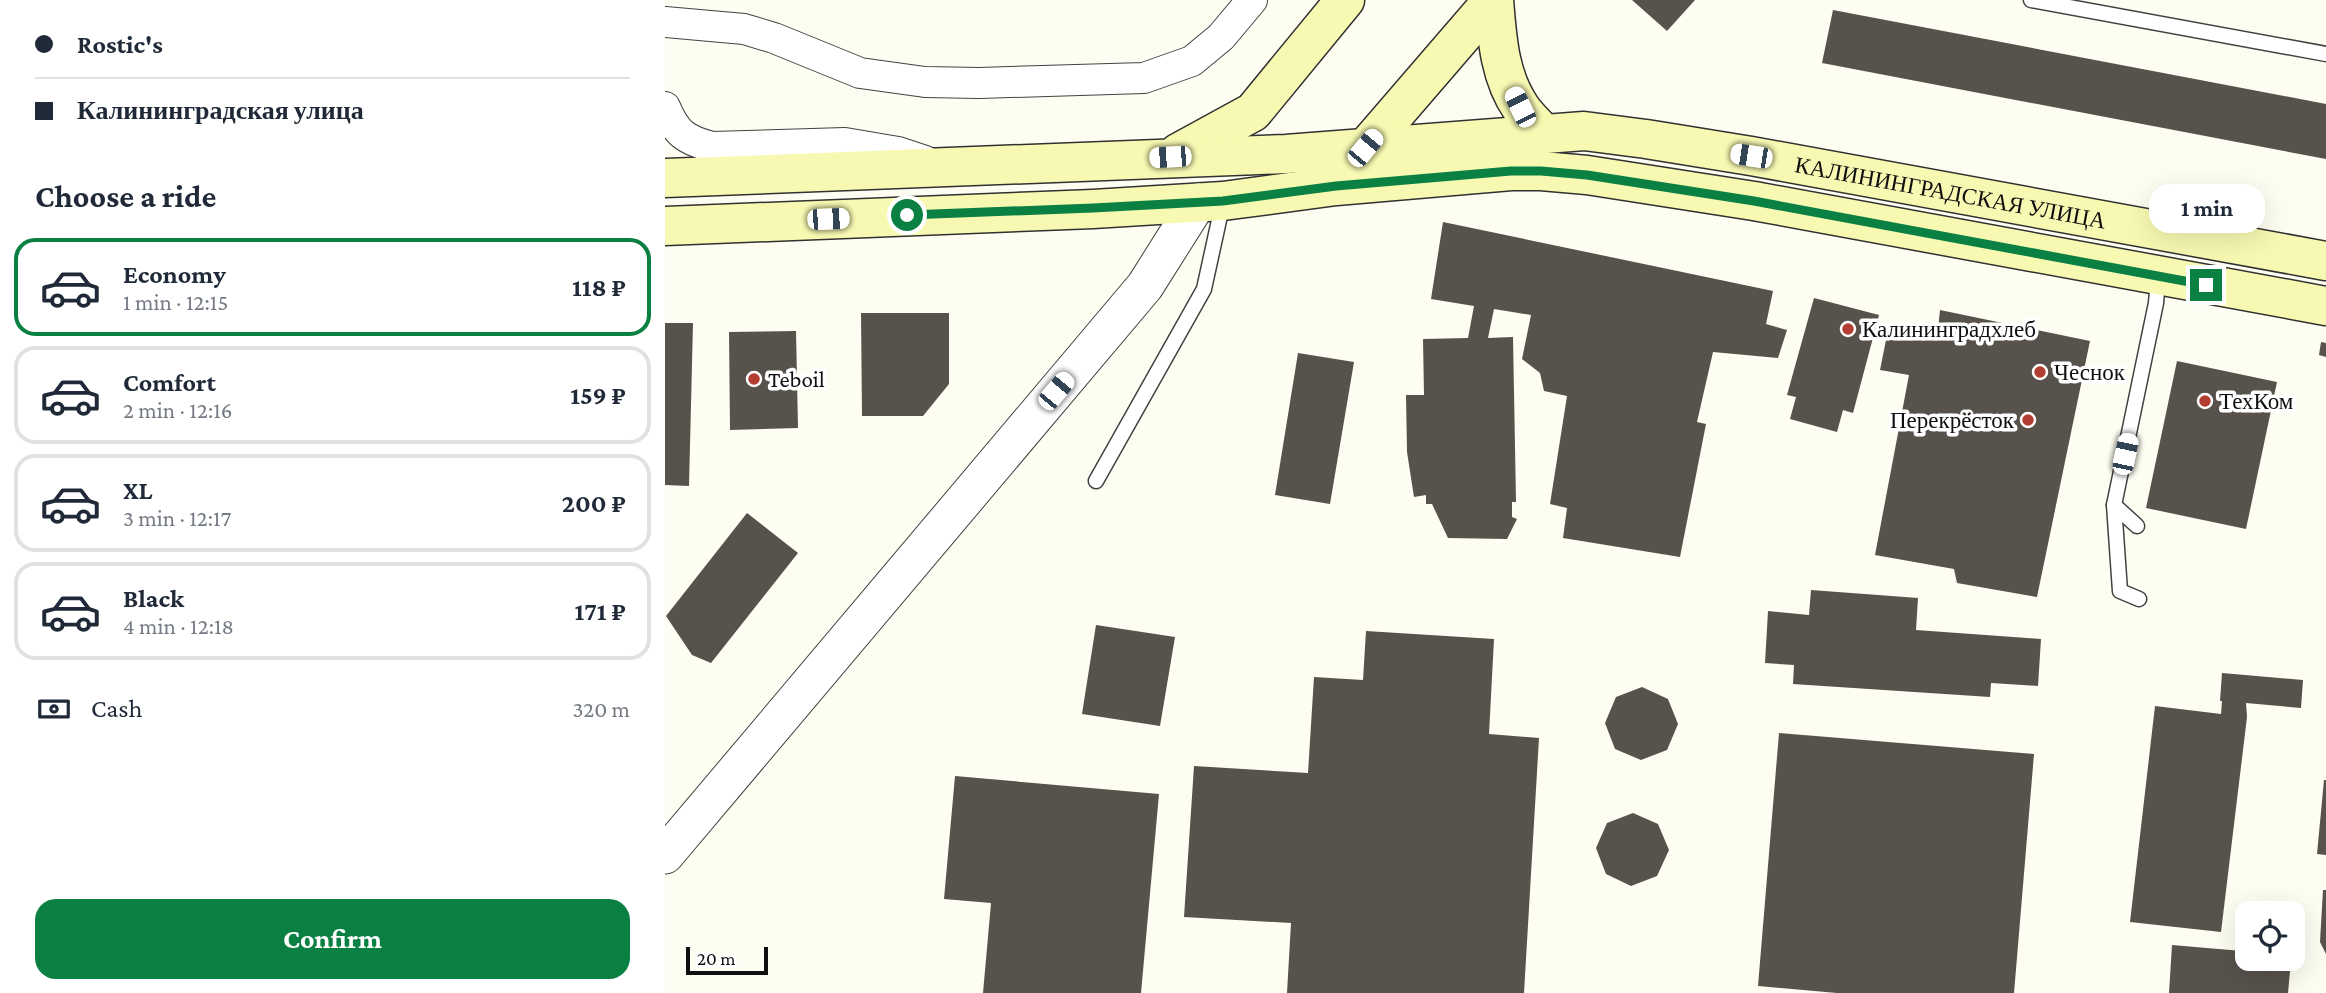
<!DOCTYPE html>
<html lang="en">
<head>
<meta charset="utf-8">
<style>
	:root { --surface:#fff; --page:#f2f2f3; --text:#1f2937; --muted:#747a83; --line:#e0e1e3; --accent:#0b8043 }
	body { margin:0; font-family:"Crimson Pro",serif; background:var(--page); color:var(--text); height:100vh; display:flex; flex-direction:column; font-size:26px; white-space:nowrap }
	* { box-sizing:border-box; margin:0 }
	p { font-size:23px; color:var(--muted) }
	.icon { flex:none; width:38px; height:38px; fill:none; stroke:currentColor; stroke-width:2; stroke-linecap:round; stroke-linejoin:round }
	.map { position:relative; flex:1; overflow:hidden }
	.sheet { display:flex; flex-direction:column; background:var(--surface); width:665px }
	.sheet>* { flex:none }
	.top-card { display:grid; align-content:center; height:154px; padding:0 35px; background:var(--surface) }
	.fabs { position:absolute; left:1570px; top:901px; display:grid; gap:14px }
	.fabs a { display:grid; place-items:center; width:70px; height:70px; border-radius:14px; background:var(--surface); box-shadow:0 7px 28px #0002; font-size:35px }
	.scale { position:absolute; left:21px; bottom:18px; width:82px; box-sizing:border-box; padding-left:7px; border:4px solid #0f0f0f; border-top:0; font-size:19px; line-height:24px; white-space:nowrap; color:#0f0f0f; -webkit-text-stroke:5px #fff; paint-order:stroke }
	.end { position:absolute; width:32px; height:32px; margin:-16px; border:9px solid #0b8043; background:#fff; box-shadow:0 0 0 4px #fff }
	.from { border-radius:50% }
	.bubble { position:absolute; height:49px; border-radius:21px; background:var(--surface); box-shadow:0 7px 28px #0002; font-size:23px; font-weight:700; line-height:49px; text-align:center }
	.car { position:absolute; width:21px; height:42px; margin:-21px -10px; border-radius:9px; box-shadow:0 0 5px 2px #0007; background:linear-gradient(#fff 24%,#345 0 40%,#fff 0 76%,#345 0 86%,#fff 0) }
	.top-card b { display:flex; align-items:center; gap:24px; height:66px; font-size:26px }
	.top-card b+b { border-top:2px solid var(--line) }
	.top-card i { width:18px; height:18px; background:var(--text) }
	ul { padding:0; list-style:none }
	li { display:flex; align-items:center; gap:21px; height:98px; margin:0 14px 10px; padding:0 21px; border:4px solid var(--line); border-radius:21px }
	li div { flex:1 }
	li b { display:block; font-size:26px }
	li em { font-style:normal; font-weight:700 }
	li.selected { border-color:var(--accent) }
	li>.icon { width:63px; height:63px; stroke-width:1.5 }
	h2 { padding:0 35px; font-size:32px; line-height:84px }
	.pay { display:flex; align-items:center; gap:18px; height:77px; padding:0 35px; font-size:26px }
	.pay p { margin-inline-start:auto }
	.button { display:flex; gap:14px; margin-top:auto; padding:14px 35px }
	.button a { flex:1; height:80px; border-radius:21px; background:var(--accent); color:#fff; font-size:28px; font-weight:700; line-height:80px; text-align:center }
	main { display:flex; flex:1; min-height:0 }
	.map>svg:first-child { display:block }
</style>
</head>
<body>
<main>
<section class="sheet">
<div class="top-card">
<b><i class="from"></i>Rostic's</b>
<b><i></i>Калининградская улица</b>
</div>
<h2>Choose a ride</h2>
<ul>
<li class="selected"><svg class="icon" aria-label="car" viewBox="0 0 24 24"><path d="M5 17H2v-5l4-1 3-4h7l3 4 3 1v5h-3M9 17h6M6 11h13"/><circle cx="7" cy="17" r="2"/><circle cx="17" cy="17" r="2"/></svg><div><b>Economy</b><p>1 min · 12:15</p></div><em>118 ₽</em></li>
<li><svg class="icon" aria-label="car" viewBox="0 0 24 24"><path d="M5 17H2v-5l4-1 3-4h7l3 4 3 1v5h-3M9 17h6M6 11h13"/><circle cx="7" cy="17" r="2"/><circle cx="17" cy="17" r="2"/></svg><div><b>Comfort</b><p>2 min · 12:16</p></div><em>159 ₽</em></li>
<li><svg class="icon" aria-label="car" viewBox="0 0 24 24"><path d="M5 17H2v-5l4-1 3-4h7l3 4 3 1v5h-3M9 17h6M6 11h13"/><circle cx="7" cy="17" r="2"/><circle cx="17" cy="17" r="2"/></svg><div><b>XL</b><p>3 min · 12:17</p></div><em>200 ₽</em></li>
<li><svg class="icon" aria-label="car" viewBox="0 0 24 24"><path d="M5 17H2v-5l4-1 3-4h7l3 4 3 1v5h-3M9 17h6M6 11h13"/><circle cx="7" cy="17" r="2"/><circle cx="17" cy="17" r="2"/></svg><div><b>Black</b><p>4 min · 12:18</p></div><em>171 ₽</em></li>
</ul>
<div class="pay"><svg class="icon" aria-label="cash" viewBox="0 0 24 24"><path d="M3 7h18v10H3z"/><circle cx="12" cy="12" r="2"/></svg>Cash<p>320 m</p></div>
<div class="button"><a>Confirm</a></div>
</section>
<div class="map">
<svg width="1661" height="993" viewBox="0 0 1661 993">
	<rect width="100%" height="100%" fill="#fefdf2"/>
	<!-- building -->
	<g fill="#57524c">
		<path d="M967,0H1030L1002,31Z"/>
		<path d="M1168,10L1661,104V159L1157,63Z"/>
		<path d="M778,222L1108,291L1101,324L1122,330L1113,358L1048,352L1032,422L1041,424L1015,557L898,538L902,508L885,504L902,396L879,391L875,373L857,359L866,315L829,309L823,338L848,337L851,502H847V517L852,519L842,539L783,538L767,504H761V495L749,497L742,452L741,395H759L758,339L803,338L809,306L766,299Z"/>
		<path d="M1149,298L1214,315L1188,413L1178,410L1172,432L1125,419L1131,397L1122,395Z"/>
		<path d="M1275,310L1425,341L1372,597L1292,583L1289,569L1210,555L1244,375L1215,370L1223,330L1272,339Z"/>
		<path d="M196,313H284V384L258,416H197Z"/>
		<path d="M0,323H28L24,486L0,485Z"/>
		<path d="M131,331L133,428L65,430L64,332Z"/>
		<path d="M1656,342L1661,343V357L1654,355Z"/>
		<path d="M633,353L689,362L665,504L610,495Z"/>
		<path d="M1512,361L1612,382L1581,529L1481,508Z"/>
		<path d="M82,513L133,553L46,663L27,655L1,616Z"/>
		<path d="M1146,590L1253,598L1251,630L1376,639L1373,686L1326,683L1325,697L1128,684L1129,665L1100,663L1103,611L1144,615Z"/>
		<path d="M431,625L510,637L495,726L417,714Z"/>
		<path d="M701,631L829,639L824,734L874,738L859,993H622L626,923L519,917L529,766L643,773L649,677L698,680Z"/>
		<path d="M1557,673L1638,680L1636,708L1581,703L1582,717L1556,932L1465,922L1490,706L1556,714L1557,701H1555Z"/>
		<path d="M977,687L1003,699L1013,724L1002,750L976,760L950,749L940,723L951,697Z"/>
		<path d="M1114,733L1369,754L1349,993H1172L1093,986Z"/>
		<path d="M290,776L494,794L476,993H318L326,903L279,899Z"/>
		<path d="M1659,780H1661V855L1652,854Z"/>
		<path d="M968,813L993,824L1004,850L992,876L966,886L941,874L931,848L942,823Z"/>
		<path d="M1658,890H1661V954L1655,942Z"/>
		<path d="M1507,945L1577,951L1575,967L1625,971L1623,993H1504Z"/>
	</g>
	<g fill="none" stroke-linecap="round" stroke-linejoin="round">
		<!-- service casing -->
		<g stroke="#424242" stroke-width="17">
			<g id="service">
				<path d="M1366,0L1661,54"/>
				<path d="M431,481L539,289L558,202"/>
				<path d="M1449,505L1472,526"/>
				<path d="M1474,599L1455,591L1449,505L1491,303L1493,278"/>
			</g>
		</g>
		<!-- minor casing -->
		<g stroke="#424242" stroke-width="32">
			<g id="minor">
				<path d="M0,22L79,29L109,38L195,73L260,82L314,83L479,78L527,61L556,37L587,0"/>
				<path d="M0,107C11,133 20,140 47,147L180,143L233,152L260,161"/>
			</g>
		</g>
		<!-- tertiary casing -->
		<g stroke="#424242" stroke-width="39">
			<path id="tertiary" d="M0,855L480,286L533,202"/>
		</g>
		<!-- secondary casing -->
		<g stroke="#313131" stroke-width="41">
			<g id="secondary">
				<path d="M829,0C832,37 834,76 856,108C862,117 871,125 878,133"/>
				<path d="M513,153L588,112L680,0"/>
				<path d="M691,159L828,0"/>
				<path id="s1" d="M0,178L621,154L919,131L981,139L1086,156L1661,261"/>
				<path d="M0,226L428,209L558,201L671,186L846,171H876L922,175L1089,201L1661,306"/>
			</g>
		</g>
		<!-- service -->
		<use href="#service" stroke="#fff" stroke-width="14"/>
		<!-- minor -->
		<use href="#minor" stroke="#fff" stroke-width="30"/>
		<!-- tertiary -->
		<use href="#tertiary" stroke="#fff" stroke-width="37"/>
		<!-- secondary -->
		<use href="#secondary" stroke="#f7f9b2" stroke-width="38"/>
	</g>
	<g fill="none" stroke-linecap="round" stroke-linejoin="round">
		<!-- route -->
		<path stroke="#0b8043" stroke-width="9" d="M242,215L428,208L558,201L671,186L846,171H876L922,175L1089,201L1541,285"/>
	</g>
	<!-- markers -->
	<g fill="#b43d31" stroke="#fff" stroke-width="2.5">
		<circle cx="1183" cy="329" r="7"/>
		<circle cx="1375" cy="372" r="7"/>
		<circle cx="89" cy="379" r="7"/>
		<circle cx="1540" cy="401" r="7"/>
		<circle cx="1363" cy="420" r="7"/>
	</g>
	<g text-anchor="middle" stroke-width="7" stroke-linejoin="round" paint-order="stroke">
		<!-- street labels -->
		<g font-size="23" fill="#0f0f0f" stroke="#fff">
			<text dy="8" stroke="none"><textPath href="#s1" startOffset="1292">КАЛИНИНГРАДСКАЯ УЛИЦА</textPath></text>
		</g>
		<!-- poi labels -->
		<g font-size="23" fill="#0f0f0f" stroke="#fff" text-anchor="start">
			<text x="1197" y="337">Калининградхлеб</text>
			<text x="1389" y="380">Чеснок</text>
			<text x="103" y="387">Teboil</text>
			<text x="1554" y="409">ТехКом</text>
			<text x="1349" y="428" text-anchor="end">Перекрёсток</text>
		</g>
	</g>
</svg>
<div class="fabs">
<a><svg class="icon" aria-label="locate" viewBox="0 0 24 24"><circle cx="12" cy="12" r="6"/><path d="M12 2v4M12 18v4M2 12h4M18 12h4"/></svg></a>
</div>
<div class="scale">20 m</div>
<i class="end from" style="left:242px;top:215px"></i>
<i class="end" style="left:1541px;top:285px"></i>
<div class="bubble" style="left:1484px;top:184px;width:116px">1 min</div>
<i class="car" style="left:855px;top:107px;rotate:334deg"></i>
<i class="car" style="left:700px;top:148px;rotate:40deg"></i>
<i class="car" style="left:1086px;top:156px;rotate:279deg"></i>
<i class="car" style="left:505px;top:157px;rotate:267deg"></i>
<i class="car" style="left:163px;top:219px;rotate:88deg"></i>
<i class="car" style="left:391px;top:391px;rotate:40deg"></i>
<i class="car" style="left:1460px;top:454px;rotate:12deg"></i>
</div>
</main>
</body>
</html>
